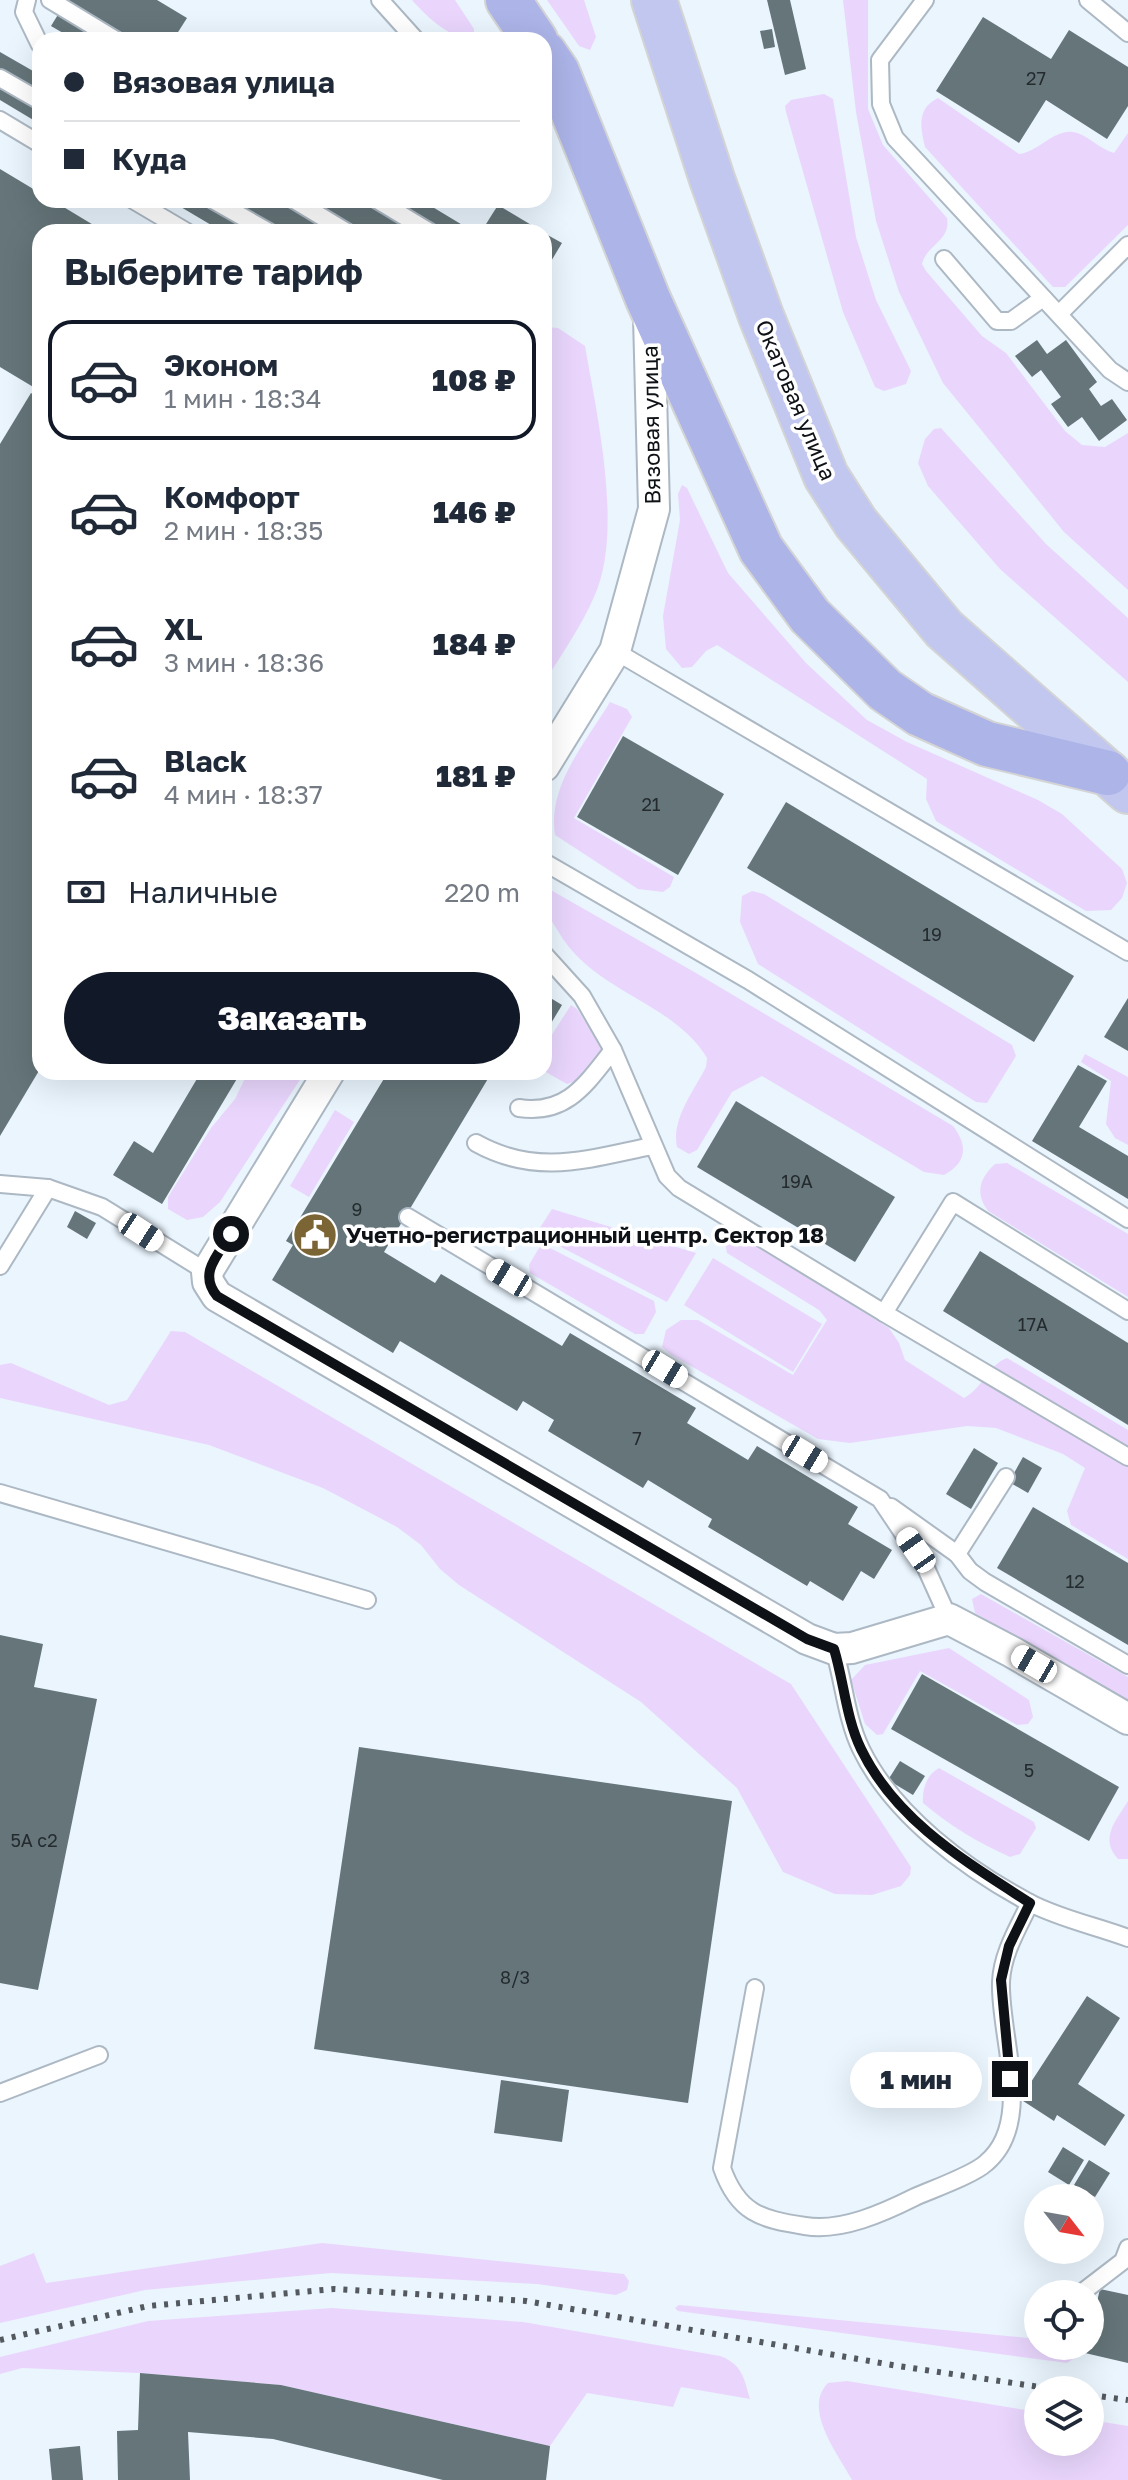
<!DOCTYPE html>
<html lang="ru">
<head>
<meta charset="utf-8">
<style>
	:root { --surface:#fff; --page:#f2f2f3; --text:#1f2937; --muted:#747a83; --line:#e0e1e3; --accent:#111827 }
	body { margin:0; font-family:"Golos Text",sans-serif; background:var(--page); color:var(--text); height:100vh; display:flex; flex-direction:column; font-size:30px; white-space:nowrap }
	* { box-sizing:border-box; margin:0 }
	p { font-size:26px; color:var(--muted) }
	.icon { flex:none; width:44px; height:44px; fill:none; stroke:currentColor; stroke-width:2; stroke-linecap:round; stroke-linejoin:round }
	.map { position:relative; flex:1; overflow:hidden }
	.sheet { position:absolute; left:32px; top:224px; width:520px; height:856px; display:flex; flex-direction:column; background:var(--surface); border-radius:24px; box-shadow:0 8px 32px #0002 }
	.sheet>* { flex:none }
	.top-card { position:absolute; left:32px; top:32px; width:520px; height:176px; border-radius:24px; box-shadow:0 8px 32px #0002; display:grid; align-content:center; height:176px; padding:0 32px; background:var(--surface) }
	.needle { width:52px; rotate:121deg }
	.tools { position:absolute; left:1024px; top:2184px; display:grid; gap:16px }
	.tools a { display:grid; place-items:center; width:80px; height:80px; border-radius:50%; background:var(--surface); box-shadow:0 8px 32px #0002; font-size:40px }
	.end { position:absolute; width:36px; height:36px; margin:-18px; border:10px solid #0e1216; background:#fff; box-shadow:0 0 0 4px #fff }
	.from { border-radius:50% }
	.bubble { position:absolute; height:56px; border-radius:28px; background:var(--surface); box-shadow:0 8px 32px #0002; font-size:26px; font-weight:800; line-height:56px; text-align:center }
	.car { position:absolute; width:24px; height:48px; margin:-24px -12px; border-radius:10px; box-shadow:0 0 6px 2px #0007; background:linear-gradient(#fff 24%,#345 0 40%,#fff 0 76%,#345 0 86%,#fff 0) }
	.top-card b { display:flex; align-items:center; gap:28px; height:76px; font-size:30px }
	.top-card b+b { border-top:2px solid var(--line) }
	.top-card i { width:20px; height:20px; background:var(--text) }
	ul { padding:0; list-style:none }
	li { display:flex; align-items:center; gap:24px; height:120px; margin:0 16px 12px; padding:0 16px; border:4px solid transparent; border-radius:24px }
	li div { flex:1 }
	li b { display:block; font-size:30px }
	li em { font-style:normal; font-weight:800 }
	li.selected { border-color:var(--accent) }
	li>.icon { width:72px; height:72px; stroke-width:1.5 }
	h2 { padding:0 32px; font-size:36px; line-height:96px }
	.pay { display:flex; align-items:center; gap:20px; height:88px; padding:0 32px; font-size:30px }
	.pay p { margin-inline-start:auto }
	.button { display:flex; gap:16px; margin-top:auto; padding:16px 32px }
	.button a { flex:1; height:92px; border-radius:48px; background:var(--accent); color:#fff; font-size:32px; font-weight:800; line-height:92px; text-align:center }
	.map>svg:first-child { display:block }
</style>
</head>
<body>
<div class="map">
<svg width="1128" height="2480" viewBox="0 0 1128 2480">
	<rect width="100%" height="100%" fill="#eaf5fe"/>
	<!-- green -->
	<g fill="#ead6fd">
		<path d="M412,0H455L474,29V35L467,39C445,34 427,17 412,0Z"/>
		<path d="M547,0H584L596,37L590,50L579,46Z"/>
		<path d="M843,0H868V109L883,145L947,218C951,241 927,244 922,264L926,271L982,336L1006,353L1065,431L1082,445L1105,447L1128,433V590L1064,532L943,383L899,292L876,221L856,112Z"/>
		<path d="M824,94L833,99L856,237L876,300L911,371L906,384L884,391L875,387L843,312L786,112L785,106L791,100Z"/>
		<path d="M938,98L1019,154C1038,152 1054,129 1073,132C1087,134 1099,149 1114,153L1128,133V225L1065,287H1053L925,147C920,127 917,108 938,98Z"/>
		<path d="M544,327L558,328L585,346C597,415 624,533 594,597C581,627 561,655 544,683Z"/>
		<path d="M941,428L1046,544L1128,618V682L1000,569L928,486L918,463L925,439L934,429Z"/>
		<path d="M682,485L687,488L728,573L806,663L867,720L907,742L1038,800L1062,814L1122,869L1127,883L1122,898L1111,910L1086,911L936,821L926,799L927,779L717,645L706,651L692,667L682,668L666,649L663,616L680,520L678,494Z"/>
		<path d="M610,702L627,709L632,717L574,818L674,877L670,887L663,892L638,889L555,835C547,786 586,742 610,702Z"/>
		<path d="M549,889L696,973L953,1126C968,1145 967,1163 944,1175L924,1172L762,1076L732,1092L697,1150L689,1154L677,1147C671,1119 694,1091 706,1067L707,1058C673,1001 592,992 558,931C549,917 544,908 544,891Z"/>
		<path d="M752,891L764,894L1012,1045L1016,1056L987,1103L976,1102L758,964L740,922L742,896Z"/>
		<path d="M571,1005L577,1009L603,1049L576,1081L567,1084L544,1071V1047Z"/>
		<path d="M1085,1054L1128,1077V1145L1115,1138L1106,1124L1111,1081L1081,1062Z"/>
		<path d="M248,1072H305L220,1202L203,1217L187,1220L168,1209V1197L211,1128L235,1099Z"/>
		<path d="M335,1110L354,1122L309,1197L290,1186Z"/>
		<path d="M1007,1163L1128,1234V1297L988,1211C975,1193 979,1179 995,1164Z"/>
		<path d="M552,1209L696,1253L667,1302L536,1234Z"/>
		<path d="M732,1234H738L889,1328L899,1343L905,1360L964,1398C983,1388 988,1365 1007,1358L1128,1430V1559L1071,1525L1067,1511L1085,1468L1063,1454L996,1428L967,1426L850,1443L818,1439L670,1354L662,1347L666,1330L681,1320H698L793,1375L827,1320L819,1310L727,1253L725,1242Z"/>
		<path d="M546,1246L654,1301L656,1312L644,1334H635L530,1273L529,1265L539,1248Z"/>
		<path d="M713,1258L822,1324L793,1372L684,1305Z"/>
		<path d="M171,1331L185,1332L791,1684L911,1867L910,1875L901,1886L872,1895L835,1894L783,1872L737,1788L641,1702L459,1585L440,1569L421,1545L397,1527L323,1488L209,1445L0,1398V1365L11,1363L109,1405L127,1400Z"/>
		<path d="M981,1594L1128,1677V1704L975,1613L972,1599Z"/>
		<path d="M949,1648L1029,1700L1033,1717L1028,1724L1017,1725L920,1671L883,1734L877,1735L865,1724L851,1680L865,1665Z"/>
		<path d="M939,1768L1034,1822L1036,1828L1020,1854L1010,1857C977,1842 950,1826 923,1803C922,1790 926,1775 939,1768Z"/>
		<path d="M1128,1801V1859H1118C1099,1838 1116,1821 1128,1801Z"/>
		<path d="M322,2243L624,2274L629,2281L627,2290L616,2295L537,2284L331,2273L145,2290L0,2323V2266L34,2253L46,2283Z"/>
		<path d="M679,2305L1028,2338L1038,2340V2346H1054L1075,2358L1067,2363L678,2311L675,2308Z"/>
		<path d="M332,2308L523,2322L720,2356C742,2364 744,2378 750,2399L681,2387L673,2407L587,2393L550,2446L281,2385L140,2373L22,2368L0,2374V2357L148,2321Z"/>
		<path d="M847,2381L1038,2412V2442H1090V2420L1128,2426V2480H852C838,2454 802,2409 828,2383Z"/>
	</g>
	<!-- building -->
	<g fill="#657579">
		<path d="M67,0H157L187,18L173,40H75L51,26Z"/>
		<path d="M767,0H790L806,69L785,75Z"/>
		<path d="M983,17L1051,59L1069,30L1128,67V106L1107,139L1046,100L1019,143L936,91Z"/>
		<path d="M772,29L775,47L764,49L760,31Z"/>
		<path d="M0,52L40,75V124L0,100Z"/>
		<path d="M0,169L40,193V200H52L105,232H40V391L0,367Z"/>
		<path d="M169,200H421L474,232H223Z"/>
		<path d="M498,205L543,232H481Z"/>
		<path d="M544,233L562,243L544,273Z"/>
		<path d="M1037,340L1047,354L1066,340L1097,382L1089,389L1101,406L1112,399L1127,420L1099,441L1082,417L1068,427L1051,404L1061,397L1041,370L1032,377L1015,356Z"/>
		<path d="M31,393L40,399V1069L0,1136V444Z"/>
		<path d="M623,736L724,794L678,875L577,817Z"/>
		<path d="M786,802L1074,976L1034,1042L747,868Z"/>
		<path d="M544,994L562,1005L544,1035Z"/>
		<path d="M1128,998V1051L1104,1037Z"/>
		<path d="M1078,1065L1107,1081L1079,1127L1128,1156V1199L1032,1141Z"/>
		<path d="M201,1072H241L162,1204L113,1175L134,1141L153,1153Z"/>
		<path d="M388,1072H492L384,1252L435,1283L441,1274L562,1346L570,1333L696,1408L687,1423L748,1460L757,1446L858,1507L848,1524L892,1550L874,1579L861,1571L843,1601L810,1581L807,1586L708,1527L712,1519L648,1480L643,1488L548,1431L554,1420L523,1401L517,1411L400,1341L393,1353L272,1280L293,1245L286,1241Z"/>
		<path d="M736,1101L895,1197L855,1262L697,1167Z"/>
		<path d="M75,1211L96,1223L87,1239L67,1227Z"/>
		<path d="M980,1251L1128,1343V1425L943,1311Z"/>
		<path d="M974,1448L998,1463L971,1509L946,1494Z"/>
		<path d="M1023,1457L1042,1468L1028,1493L1009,1482Z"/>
		<path d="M1033,1507L1128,1563V1645L997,1568Z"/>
		<path d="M0,1635L43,1644L34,1687L97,1699L38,1990L0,1983Z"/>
		<path d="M922,1674L1119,1787L1089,1841L891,1729Z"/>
		<path d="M359,1747L732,1801L688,2103L314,2049Z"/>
		<path d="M900,1761L925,1776L913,1795L888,1780Z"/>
		<path d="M1087,1996L1120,2018L1078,2084L1125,2115L1105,2146L1057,2115L1054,2121L1020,2099Z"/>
		<path d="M501,2080L569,2090L562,2142L494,2133Z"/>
		<path d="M1063,2147L1084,2160L1069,2185L1048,2172Z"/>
		<path d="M1089,2160L1110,2173L1095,2197L1074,2185Z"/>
		<path d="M1100,2289L1128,2295V2363L1085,2353L1086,2346H1090V2331Z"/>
		<path d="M140,2373L281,2385L550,2446L546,2480H443L273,2439L188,2432L190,2480H118L117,2431L138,2430Z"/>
		<path d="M80,2446L83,2480H52L49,2449Z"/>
	</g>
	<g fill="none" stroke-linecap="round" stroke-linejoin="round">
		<!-- service casing -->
		<g stroke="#acb8c3" stroke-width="20">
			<g id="service">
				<path d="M27,0L24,12L40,45"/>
				<path d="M50,0L116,40"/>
				<path d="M380,0L416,40"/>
				<path d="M925,0L880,60L881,104L895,138L1110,370L1128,382"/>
				<path d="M1088,0L1128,33"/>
				<path d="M0,78L40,101"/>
				<path d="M0,120L40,144"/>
				<path d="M133,200L187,232"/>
				<path d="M213,200L269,232"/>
				<path d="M294,200L347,232"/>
				<path d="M377,200L430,232"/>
				<path d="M944,259L997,321H1011L1043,298"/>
				<path d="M1059,314L1128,245"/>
				<path d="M615,651L1128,952"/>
				<path d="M544,862L748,980L1128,1219"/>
				<path d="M544,954L582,996L613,1050L667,1176L679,1188L884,1313L953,1202L1128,1311"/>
				<path d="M519,1108C567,1115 586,1084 613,1050"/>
				<path d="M476,1143C537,1177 588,1159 652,1146"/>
				<path d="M0,1184L48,1188L102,1207L207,1272"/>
				<path d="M408,1217L880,1499L925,1566L949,1619"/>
				<path d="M0,1266L48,1188"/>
				<path d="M884,1313L1128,1457"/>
				<path d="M0,1493L367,1600"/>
				<path d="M891,1507L957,1554L970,1571L985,1582L1128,1665"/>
				<path d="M957,1554L1006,1477"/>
				<path d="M834,1649C844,1682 846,1718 861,1749C893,1815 966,1869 1030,1903C1061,1919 1096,1926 1128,1938"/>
				<path d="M755,1988L722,2168C738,2213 760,2219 805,2226C841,2232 883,2213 915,2197C933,2189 973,2175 986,2163C1035,2122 999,2036 1001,1982C1002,1954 1018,1928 1030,1903"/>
				<path d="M0,2093L99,2055"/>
				<path d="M1080,2294L1123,2261L1128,2248"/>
			</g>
		</g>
		<!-- minor casing -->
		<g stroke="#acb8c3" stroke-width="34">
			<g id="minor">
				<path d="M544,766L615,651L654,509L649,317"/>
				<path d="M329,1072L207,1272L208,1282L217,1296L807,1639L834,1649L852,1648L949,1619L1012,1652L1128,1719"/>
			</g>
		</g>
		<!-- primary casing -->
		<g stroke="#d4d4d5" stroke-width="48">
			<path id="primary" d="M654,0L712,179L761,316L826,476L856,523L944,629L1128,791"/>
		</g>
		<!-- trunk casing -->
		<g stroke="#d4d4d5" stroke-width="48">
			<g id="trunk">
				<path d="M508,0L535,40"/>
				<path d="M544,53L557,72L648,299L761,549L810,616L885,690L920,714L987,744L1108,773"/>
			</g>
		</g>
		<!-- service -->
		<use href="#service" stroke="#fff" stroke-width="16"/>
		<!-- minor -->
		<use href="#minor" stroke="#fff" stroke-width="30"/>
		<!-- primary -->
		<use href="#primary" stroke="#c1c7ee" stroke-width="44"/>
		<!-- trunk -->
		<use href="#trunk" stroke="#acb4e8" stroke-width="44"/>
		<!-- rail -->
		<g stroke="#53595e" stroke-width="6" stroke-dasharray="4 8" stroke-linecap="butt">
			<path d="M0,2340L148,2306L334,2289L526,2301L898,2366L1060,2390"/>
			<path d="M1090,2395L1128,2400"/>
		</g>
	</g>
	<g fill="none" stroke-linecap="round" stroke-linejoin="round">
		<!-- route -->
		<path stroke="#0e1216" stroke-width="10" d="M231,1234C218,1255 198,1273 217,1296L807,1639L834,1649C844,1682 846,1718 861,1749C896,1821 965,1861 1030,1903L1009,1946L1001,1980L1010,2079"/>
	</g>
	<!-- icons -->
	<defs>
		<g id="civic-disc" transform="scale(2.3)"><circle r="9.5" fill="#7c6535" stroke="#fff"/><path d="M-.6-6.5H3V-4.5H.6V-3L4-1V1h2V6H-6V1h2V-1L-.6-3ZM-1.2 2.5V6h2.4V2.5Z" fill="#fff"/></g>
	</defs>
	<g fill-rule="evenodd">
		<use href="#civic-disc" x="315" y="1235"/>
	</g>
	<g text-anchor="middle" stroke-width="7" stroke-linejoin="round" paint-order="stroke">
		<!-- number labels -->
		<g font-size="18" fill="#242b2f">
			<text x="1036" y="85">27</text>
			<text x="651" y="811">21</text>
			<text x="932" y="941">19</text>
			<text x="797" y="1188">19А</text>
			<text x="357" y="1216">9</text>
			<text x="1033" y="1331">17А</text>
			<text x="637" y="1445">7</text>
			<text x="1075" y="1588">12</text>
			<text x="1029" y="1777">5</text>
			<text x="34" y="1847">5А с2</text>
			<text x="515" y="1984">8/3</text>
		</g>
		<!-- street labels -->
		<g font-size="22" fill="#0e1216" stroke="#fff">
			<text transform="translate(796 400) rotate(67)" y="8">Окатовая улица</text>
			<text transform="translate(651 425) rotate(-91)" y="8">Вязовая улица</text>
		</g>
		<!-- poi labels -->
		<g font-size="22" font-weight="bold" fill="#0e1216" stroke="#fff" text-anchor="start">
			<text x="346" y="1243">Учетно-регистрационный центр. Сектор 18</text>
		</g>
	</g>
</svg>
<div class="tools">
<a><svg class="needle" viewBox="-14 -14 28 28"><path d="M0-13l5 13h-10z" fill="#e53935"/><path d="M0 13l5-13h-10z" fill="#747a83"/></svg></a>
<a><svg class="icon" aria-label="locate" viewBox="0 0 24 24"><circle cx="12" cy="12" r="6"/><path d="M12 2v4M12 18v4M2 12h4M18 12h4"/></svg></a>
<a><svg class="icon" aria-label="layers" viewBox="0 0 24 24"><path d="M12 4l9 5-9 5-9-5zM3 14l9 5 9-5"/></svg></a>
</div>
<i class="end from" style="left:231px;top:1234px"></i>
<i class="end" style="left:1010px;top:2079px"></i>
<div class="bubble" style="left:850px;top:2052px;width:132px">1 мин</div>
<i class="car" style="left:141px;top:1232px;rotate:123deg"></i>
<i class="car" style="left:509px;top:1278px;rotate:301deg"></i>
<i class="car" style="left:665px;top:1369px;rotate:121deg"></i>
<i class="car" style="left:805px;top:1454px;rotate:121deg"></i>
<i class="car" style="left:916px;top:1550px;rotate:325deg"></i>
<i class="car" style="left:1034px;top:1664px;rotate:300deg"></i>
<div class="top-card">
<b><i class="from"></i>Вязовая улица</b>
<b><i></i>Куда</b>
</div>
<section class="sheet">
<h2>Выберите тариф</h2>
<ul>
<li class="selected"><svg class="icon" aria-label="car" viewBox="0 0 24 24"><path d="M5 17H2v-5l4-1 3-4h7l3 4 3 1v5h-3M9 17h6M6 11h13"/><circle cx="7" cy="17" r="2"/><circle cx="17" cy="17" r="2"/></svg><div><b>Эконом</b><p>1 мин · 18:34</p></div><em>108 ₽</em></li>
<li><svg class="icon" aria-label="car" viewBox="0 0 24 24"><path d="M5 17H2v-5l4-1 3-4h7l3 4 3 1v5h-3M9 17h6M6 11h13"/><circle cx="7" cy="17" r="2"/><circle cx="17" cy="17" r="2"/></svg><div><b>Комфорт</b><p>2 мин · 18:35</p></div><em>146 ₽</em></li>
<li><svg class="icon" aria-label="car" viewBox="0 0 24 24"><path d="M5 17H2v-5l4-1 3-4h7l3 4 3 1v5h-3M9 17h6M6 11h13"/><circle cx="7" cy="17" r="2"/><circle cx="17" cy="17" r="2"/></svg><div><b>XL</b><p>3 мин · 18:36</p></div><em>184 ₽</em></li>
<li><svg class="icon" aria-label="car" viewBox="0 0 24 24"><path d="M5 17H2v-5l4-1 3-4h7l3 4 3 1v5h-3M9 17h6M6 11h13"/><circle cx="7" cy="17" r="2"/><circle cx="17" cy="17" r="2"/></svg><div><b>Black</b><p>4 мин · 18:37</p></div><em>181 ₽</em></li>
</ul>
<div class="pay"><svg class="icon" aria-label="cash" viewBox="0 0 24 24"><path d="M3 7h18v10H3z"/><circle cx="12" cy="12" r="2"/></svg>Наличные<p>220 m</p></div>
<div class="button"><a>Заказать</a></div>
</section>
</div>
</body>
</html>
